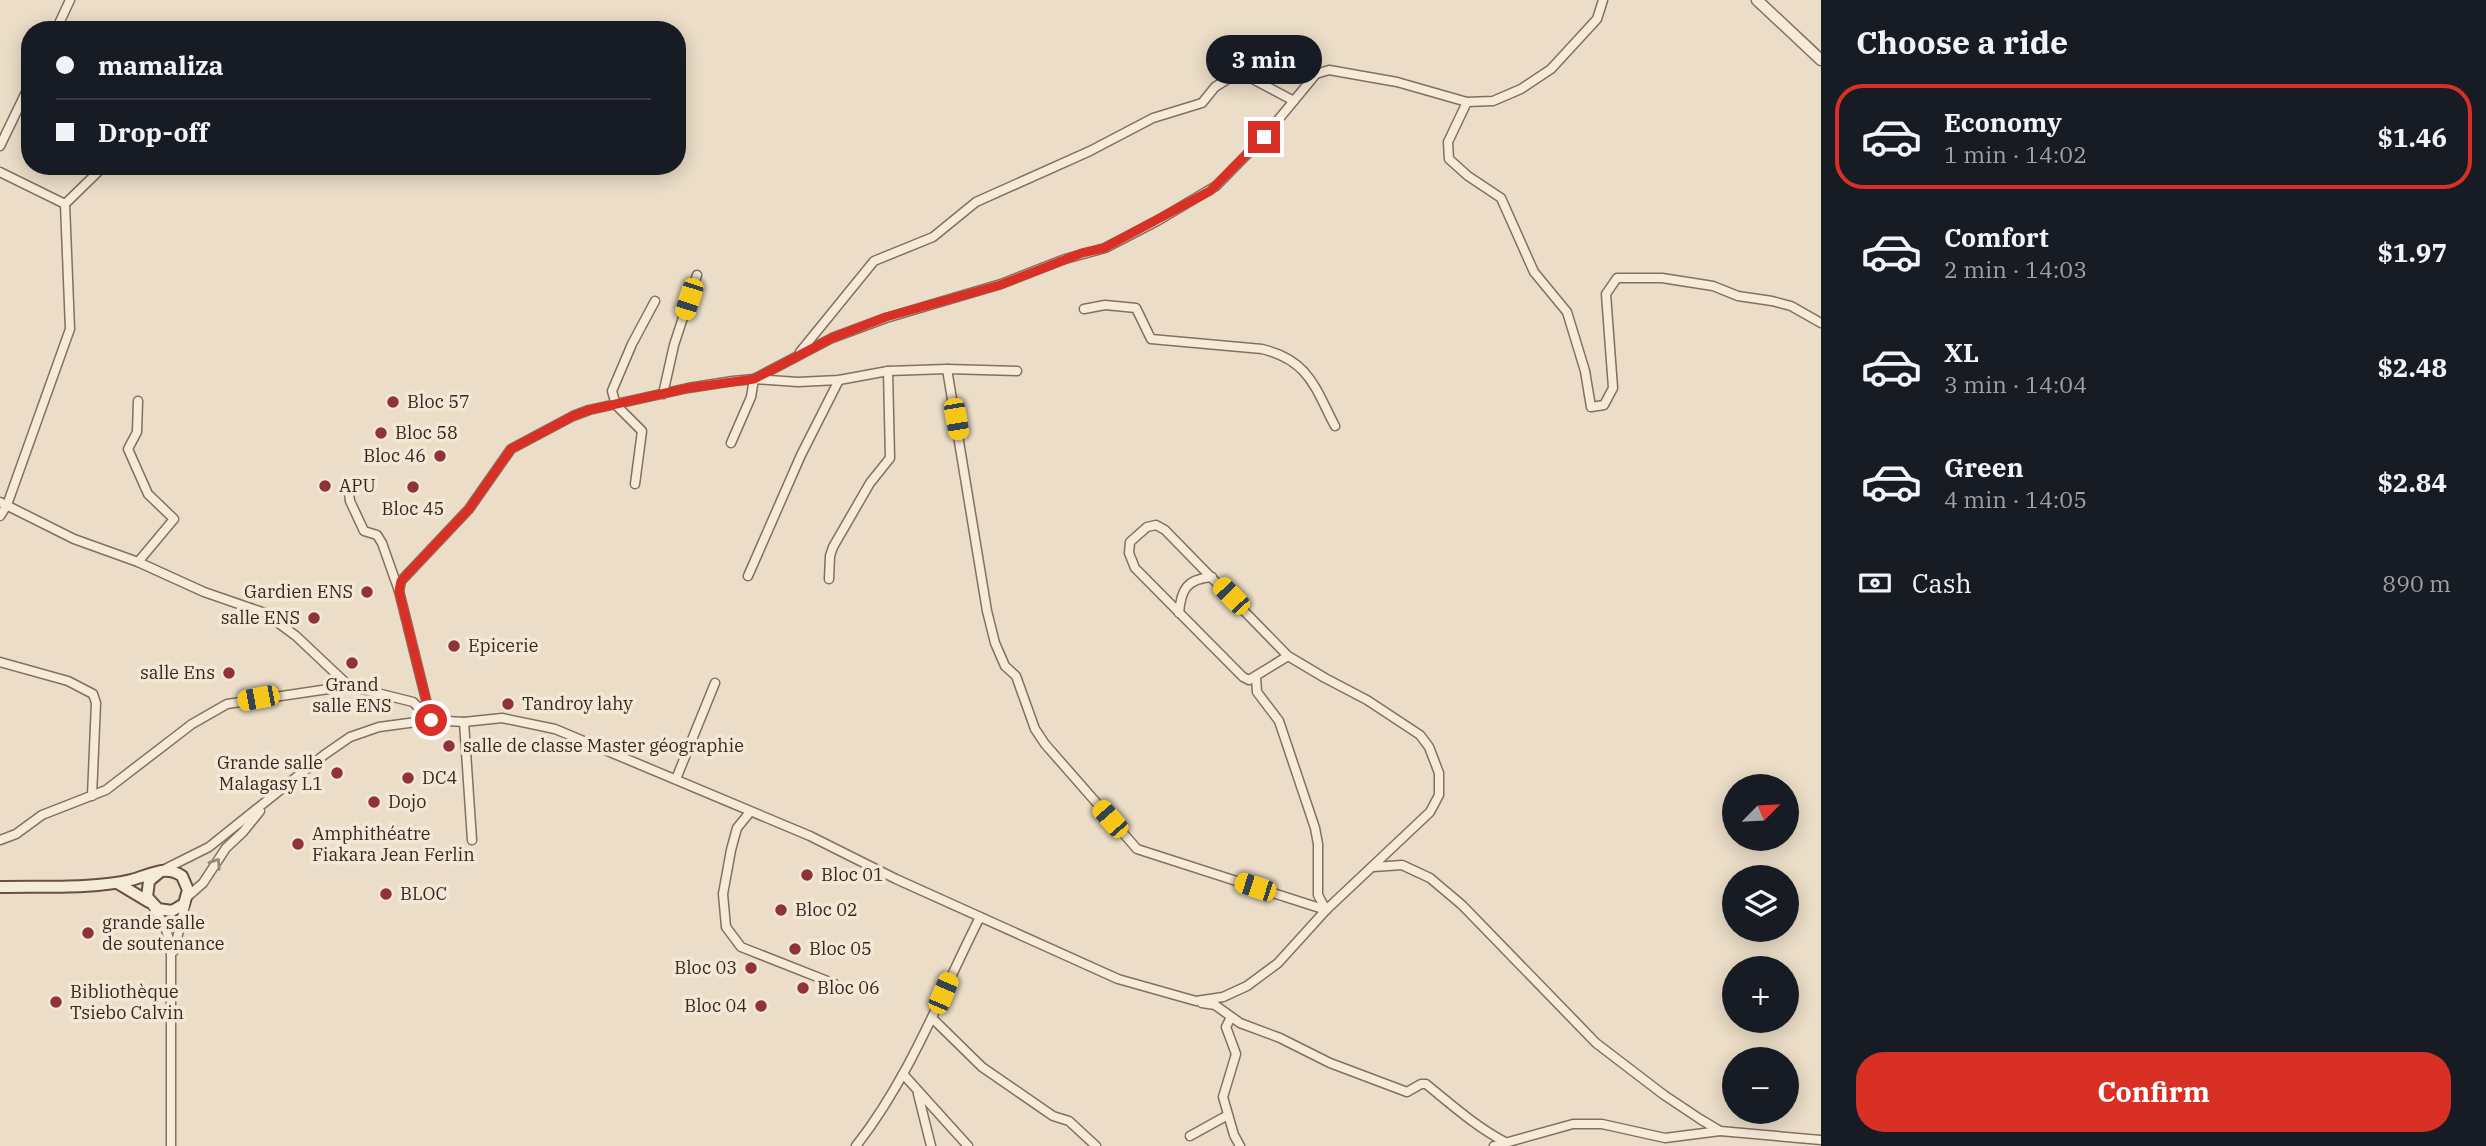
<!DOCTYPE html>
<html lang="en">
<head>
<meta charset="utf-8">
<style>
	:root { --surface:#171b24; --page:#20242c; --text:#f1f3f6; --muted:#9ea1a6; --line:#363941; --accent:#d93025 }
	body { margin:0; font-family:"IBM Plex Serif",serif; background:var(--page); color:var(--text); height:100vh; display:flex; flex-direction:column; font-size:26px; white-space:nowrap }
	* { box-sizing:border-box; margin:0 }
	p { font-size:23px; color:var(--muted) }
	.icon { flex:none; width:38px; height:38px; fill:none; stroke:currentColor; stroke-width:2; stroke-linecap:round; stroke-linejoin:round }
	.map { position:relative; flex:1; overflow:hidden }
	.details { display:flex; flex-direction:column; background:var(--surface); width:665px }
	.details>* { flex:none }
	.guide { position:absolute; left:21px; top:21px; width:665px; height:154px; border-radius:28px; box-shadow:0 4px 18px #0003; display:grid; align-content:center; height:154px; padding:0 35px; background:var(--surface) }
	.needle { width:46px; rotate:66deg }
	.controls { position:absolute; left:1722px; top:774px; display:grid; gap:14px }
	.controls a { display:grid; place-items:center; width:77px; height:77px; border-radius:50%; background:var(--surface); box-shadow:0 4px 18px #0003; font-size:35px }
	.end { position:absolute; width:32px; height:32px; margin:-16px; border:9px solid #d93025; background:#fff; box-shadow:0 0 0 4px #fff }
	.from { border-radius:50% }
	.bubble { position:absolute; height:49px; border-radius:24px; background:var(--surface); box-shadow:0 4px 18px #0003; font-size:23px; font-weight:700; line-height:49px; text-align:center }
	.car { position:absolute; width:21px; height:42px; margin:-21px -10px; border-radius:9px; box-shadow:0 0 5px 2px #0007; background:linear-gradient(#f5c518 24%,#345 0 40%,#f5c518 0 76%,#345 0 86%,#f5c518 0) }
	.guide b { display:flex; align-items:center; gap:24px; height:66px; font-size:26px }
	.guide b+b { border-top:2px solid var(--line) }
	.guide i { width:18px; height:18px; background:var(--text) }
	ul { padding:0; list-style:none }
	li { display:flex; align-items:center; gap:21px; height:105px; margin:0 14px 10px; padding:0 21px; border:4px solid transparent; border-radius:28px }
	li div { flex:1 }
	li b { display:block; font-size:26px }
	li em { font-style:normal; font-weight:700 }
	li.active { border-color:var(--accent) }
	li>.icon { width:63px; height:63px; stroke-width:1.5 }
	h2 { padding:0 35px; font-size:32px; line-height:84px }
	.pay { display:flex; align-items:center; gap:18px; height:77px; padding:0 35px; font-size:26px }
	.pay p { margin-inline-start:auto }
	.cta { display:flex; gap:14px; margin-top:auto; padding:14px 35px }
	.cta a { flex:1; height:80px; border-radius:28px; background:var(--accent); color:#fff; font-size:28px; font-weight:700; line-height:80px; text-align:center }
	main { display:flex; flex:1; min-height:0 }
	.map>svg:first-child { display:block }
</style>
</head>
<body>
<main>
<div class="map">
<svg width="1821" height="1146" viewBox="0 0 1821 1146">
	<rect width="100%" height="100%" fill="#ebddc7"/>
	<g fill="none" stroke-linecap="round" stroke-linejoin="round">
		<!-- minor casing -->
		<g stroke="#856f5e" stroke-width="11">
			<g id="minor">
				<path d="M56,30L70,0"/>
				<path d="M1467,102L1448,142L1449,159L1468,176L1501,198L1534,272L1567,312L1585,371L1591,407L1604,405L1613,388L1606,294L1617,278H1662L1713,286L1738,296L1772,301L1791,306L1821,323"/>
				<path d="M0,146L30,84"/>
				<path d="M0,172L65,204L104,166"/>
				<path d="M1084,309L1105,305L1136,308L1151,339L1262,349C1309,360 1315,388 1335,426"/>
				<path d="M800,352L874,261L933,237L976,202L1090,151L1153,118L1202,103L1215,87L1234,75H1245L1294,101"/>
				<path d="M1017,371L947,369L987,611L995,643L1005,666L1016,676L1035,729L1045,744L1137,849L1326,910"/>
				<path d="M754,379L832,338L886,318L1001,284L1065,259L1105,248L1157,221L1216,186L1264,137L1316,74L1329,70L1397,82L1467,102L1493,101L1521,89L1551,69L1597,19L1603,0"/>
				<path d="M663,394L674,345L697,275"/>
				<path d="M731,443L751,397L754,379"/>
				<path d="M635,484L642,431L616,405L612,391L632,344L655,301"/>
				<path d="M348,486L350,501L364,531L377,535L382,543L399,591"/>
				<path d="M0,502L74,539L138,562L204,592L265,613L296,636L349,686L413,702L431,720"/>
				<path d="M0,516L7,505L70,329L65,204"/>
				<path d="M138,562L174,519L148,494L128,449L137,432L138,401"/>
				<path d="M748,576L801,455L839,380"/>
				<path d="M829,579L830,556L833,547L870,483L890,458L888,371"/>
				<path d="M1179,613C1181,589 1187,579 1212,577"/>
				<path d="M0,662L68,681L93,694L96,703L92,796"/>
				<path d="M1256,677L1257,692L1279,721L1315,828L1318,844V895L1326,910"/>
				<path d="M431,720L399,591L401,581L469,509L511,449L573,416L589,410L688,388L733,381L754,379L798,382L839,380L888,371L947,369"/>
				<path d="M464,722L472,840"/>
				<path d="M676,779L715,683"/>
				<path d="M750,812L737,828L731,850L723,894L726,927L741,947L835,984"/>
				<path d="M0,840L16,834L42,815L106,790L192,724L227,704L349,686"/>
				<path d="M1373,867L1402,865L1430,878L1462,905L1596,1043L1664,1095L1700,1119L1720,1131L1821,1140"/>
				<path d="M161,871L209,847L324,755L350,737L379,727L431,720L464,722L502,718L555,729L810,836L896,879L1118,979L1196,1001L1223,997L1247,986L1278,963L1326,910L1430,812L1439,795V773L1429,747L1420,735L1367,700L1325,678L1288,656L1165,530L1156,525L1147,527L1130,542L1129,553L1135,568L1243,677L1249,680L1288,656"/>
				<path d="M152,905L164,924L171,945V1146"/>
				<path d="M174,951L187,897L203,883L226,848L243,832L260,811"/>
				<path d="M1202,1003L1215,1005L1240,1023L1280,1038L1330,1063L1407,1092L1421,1084H1426C1452,1105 1475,1126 1505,1142"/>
				<path d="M1231,1017L1226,1027L1236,1054L1223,1097L1234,1135L1240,1146"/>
				<path d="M932,1018L982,1067L1053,1116L1069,1121L1096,1146"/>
				<path d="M903,1074L968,1146"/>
				<path d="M918,1094L931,1146"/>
				<path d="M1190,1136L1228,1115"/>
				<path d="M856,1146C910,1077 941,994 980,917"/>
				<path d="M1494,1146L1573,1124H1602L1665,1138L1720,1131"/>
			</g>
		</g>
		<!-- tertiary casing -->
		<g stroke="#856f5e" stroke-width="13">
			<path id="tertiary" d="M1757,0L1821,60"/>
		</g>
		<!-- secondary casing -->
		<g stroke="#675041" stroke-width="14">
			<g id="secondary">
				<path d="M119,884L149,902"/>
				<path d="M0,887C38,886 95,889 131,880C148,876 165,864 182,876L188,890L184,904L172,911L158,909L147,897L149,881L161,871"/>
			</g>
		</g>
		<!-- minor -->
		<use href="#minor" stroke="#f6ebd9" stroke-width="8"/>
		<!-- tertiary -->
		<use href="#tertiary" stroke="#f6ebd9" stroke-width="10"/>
		<!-- secondary -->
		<use href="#secondary" stroke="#f6ebd9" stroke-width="10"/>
	</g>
	<!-- one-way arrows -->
	<defs><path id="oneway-chevron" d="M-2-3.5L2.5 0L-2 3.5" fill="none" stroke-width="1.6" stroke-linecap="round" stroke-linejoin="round" transform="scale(1.75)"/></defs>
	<use stroke="#968a7c" href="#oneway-chevron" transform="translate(216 863) rotate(-57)"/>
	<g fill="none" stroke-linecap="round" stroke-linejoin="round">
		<!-- route -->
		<path stroke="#d93025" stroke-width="9" d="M431,720L399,591L401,581L469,509L511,449L573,416L589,410L688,388L754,379L832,338L886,317L1000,285L1082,253L1104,248L1210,191L1264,137"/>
	</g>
	<!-- markers -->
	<g fill="#90323c" stroke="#f3e8d6" stroke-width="2.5">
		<circle cx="393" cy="402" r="7"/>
		<circle cx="381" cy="433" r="7"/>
		<circle cx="440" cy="456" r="7"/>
		<circle cx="325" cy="486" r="7"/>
		<circle cx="413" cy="487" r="7"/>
		<circle cx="367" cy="592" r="7"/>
		<circle cx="314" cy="618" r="7"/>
		<circle cx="454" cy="646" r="7"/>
		<circle cx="352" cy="663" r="7"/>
		<circle cx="229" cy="673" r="7"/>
		<circle cx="508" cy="704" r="7"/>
		<circle cx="449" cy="746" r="7"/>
		<circle cx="337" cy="773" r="7"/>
		<circle cx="408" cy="778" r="7"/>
		<circle cx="374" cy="802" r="7"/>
		<circle cx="298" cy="844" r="7"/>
		<circle cx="807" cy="875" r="7"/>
		<circle cx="386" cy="894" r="7"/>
		<circle cx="781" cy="910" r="7"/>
		<circle cx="88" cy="933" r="7"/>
		<circle cx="795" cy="949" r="7"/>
		<circle cx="751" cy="968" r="7"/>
		<circle cx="803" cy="988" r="7"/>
		<circle cx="56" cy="1002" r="7"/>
		<circle cx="761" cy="1006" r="7"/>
	</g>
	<g text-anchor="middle" stroke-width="7" stroke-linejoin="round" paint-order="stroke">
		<!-- poi labels -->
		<g font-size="18" fill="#372920" stroke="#f3e8d6" text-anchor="start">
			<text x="407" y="408">Bloc 57</text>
			<text x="395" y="439">Bloc 58</text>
			<text x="426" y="462" text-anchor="end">Bloc 46</text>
			<text x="339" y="492">APU</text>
			<text x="413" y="515" text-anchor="middle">Bloc 45</text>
			<text x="353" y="598" text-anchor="end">Gardien ENS</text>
			<text x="300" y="624" text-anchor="end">salle ENS</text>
			<text x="468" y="652">Epicerie</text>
			<text x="215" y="679" text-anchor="end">salle Ens</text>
			<text x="352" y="691" text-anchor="middle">Grand<tspan x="352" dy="21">salle ENS</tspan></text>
			<text x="522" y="710">Tandroy lahy</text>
			<text x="463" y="752">salle de classe Master géographie</text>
			<text x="323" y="769" text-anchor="end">Grande salle<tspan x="323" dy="21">Malagasy L1</tspan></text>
			<text x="422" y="784">DC4</text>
			<text x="388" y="808">Dojo</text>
			<text x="312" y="840">Amphithéatre<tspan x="312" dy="21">Fiakara Jean Ferlin</tspan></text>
			<text x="821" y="881">Bloc 01</text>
			<text x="400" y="900">BLOC</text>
			<text x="795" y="916">Bloc 02</text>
			<text x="102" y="929">grande salle<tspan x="102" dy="21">de soutenance</tspan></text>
			<text x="809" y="955">Bloc 05</text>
			<text x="737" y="974" text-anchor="end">Bloc 03</text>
			<text x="817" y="994">Bloc 06</text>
			<text x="70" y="998">Bibliothèque<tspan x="70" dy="21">Tsiebo Calvin</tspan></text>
			<text x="747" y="1012" text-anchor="end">Bloc 04</text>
		</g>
	</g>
</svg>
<div class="controls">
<a><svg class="needle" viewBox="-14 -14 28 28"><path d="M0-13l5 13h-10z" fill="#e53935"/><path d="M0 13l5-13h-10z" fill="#9ea1a6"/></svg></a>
<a><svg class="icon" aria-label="layers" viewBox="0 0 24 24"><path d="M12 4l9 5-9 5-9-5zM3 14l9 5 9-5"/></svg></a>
<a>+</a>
<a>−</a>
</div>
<i class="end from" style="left:431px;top:720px"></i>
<i class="end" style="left:1264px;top:137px"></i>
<div class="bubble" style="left:1206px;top:35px;width:116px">3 min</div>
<i class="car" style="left:689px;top:299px;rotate:198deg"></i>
<i class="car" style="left:956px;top:419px;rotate:170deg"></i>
<i class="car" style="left:1231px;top:596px;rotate:316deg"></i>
<i class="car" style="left:258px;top:698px;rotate:259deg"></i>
<i class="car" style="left:1110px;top:819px;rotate:319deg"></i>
<i class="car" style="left:1255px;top:887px;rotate:288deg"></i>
<i class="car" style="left:943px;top:993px;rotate:23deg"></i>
<div class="guide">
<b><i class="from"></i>mamaliza</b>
<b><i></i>Drop-off</b>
</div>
</div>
<section class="details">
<h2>Choose a ride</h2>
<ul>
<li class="active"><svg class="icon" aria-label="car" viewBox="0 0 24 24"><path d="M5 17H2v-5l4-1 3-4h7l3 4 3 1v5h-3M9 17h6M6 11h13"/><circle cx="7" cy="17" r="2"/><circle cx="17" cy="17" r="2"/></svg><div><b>Economy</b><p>1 min · 14:02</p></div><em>$1.46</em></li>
<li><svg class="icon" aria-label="car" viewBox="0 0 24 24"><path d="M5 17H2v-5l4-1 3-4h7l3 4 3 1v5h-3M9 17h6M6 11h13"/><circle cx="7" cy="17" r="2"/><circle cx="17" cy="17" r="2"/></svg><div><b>Comfort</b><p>2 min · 14:03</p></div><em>$1.97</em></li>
<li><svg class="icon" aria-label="car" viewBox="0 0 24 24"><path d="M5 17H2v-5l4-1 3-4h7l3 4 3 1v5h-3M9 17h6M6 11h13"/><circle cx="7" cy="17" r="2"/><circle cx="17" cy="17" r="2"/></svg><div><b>XL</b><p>3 min · 14:04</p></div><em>$2.48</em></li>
<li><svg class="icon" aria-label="car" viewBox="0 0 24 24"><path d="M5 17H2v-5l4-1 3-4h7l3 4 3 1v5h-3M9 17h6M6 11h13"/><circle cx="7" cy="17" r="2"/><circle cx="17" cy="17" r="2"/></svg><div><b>Green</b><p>4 min · 14:05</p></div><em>$2.84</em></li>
</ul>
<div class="pay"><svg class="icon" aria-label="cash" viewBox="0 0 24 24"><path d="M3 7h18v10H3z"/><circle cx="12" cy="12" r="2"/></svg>Cash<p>890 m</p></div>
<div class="cta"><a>Confirm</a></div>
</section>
</main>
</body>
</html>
